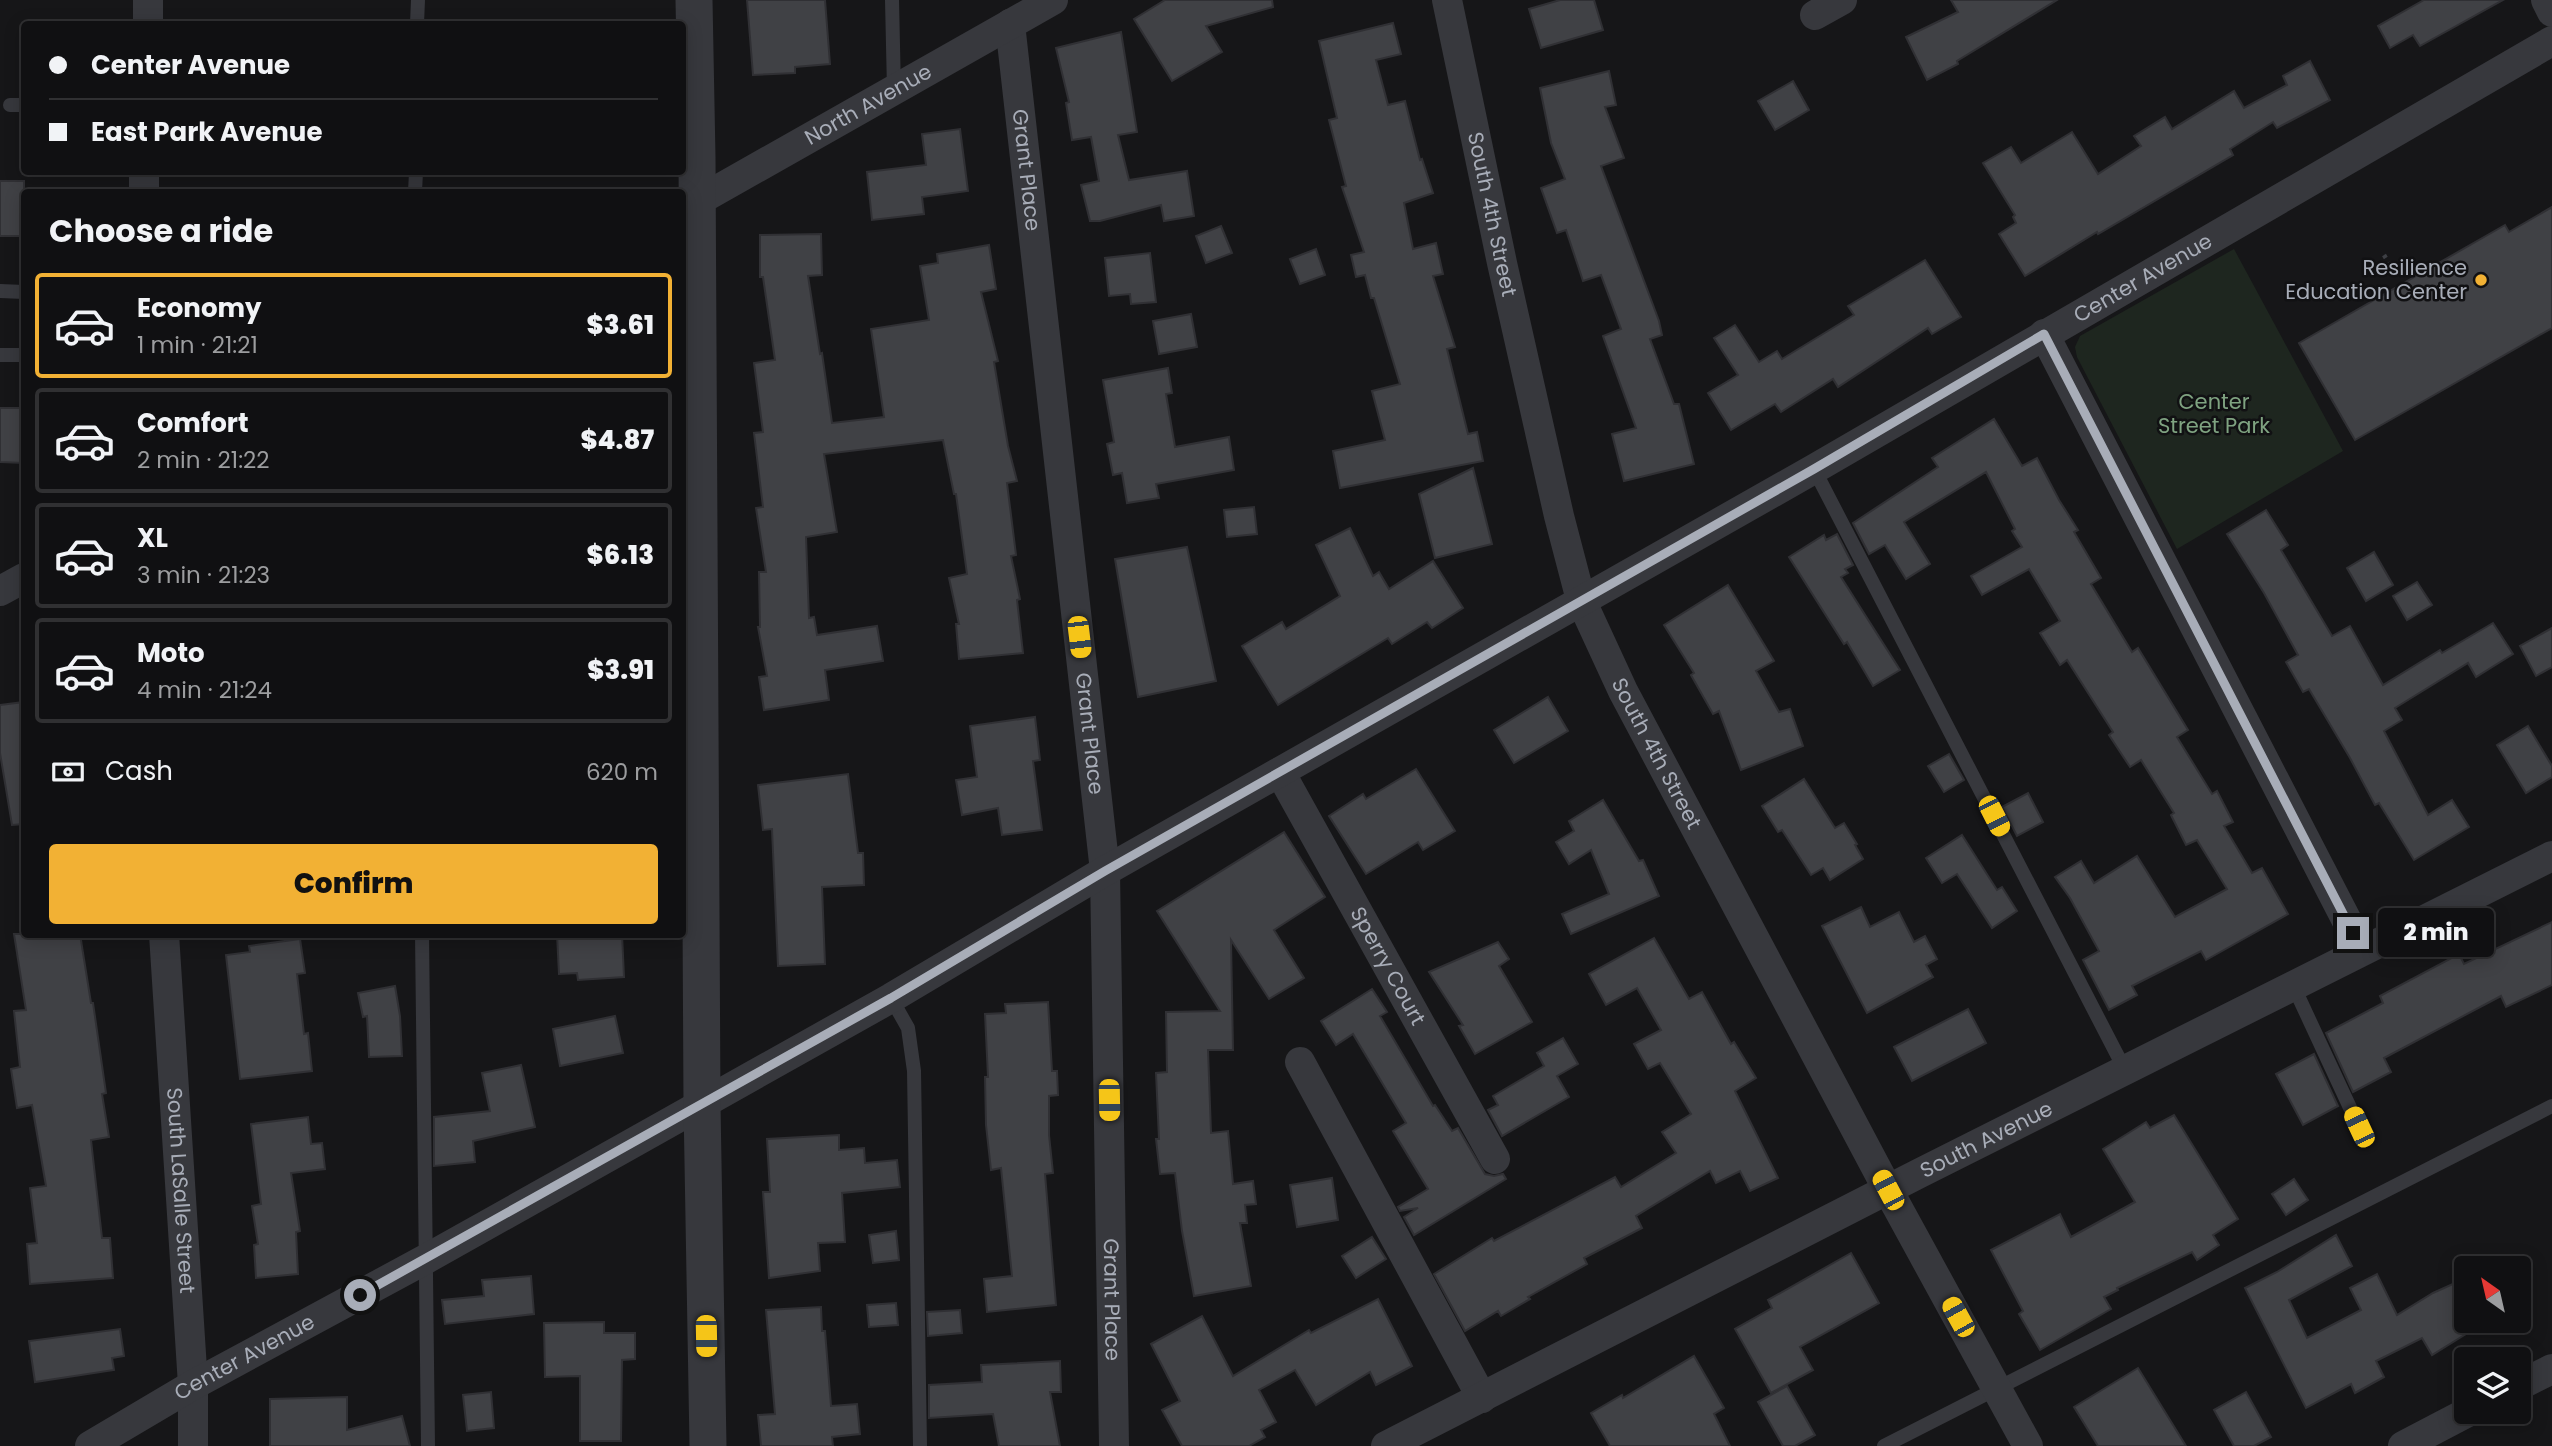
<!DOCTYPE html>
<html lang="en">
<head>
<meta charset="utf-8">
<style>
	:root { --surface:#101012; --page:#1e1e20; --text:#f1f3f6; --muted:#9c9d9f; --line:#303032; --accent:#f2b134 }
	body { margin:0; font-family:Poppins,sans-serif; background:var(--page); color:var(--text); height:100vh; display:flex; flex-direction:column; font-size:26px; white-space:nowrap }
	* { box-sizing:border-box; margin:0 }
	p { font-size:23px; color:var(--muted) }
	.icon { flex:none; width:38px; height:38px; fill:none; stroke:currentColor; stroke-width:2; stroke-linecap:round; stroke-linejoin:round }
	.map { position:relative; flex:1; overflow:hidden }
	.side { position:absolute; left:21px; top:189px; width:665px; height:749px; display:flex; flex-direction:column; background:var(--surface); border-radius:7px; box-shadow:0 4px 18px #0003,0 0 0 2px var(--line) }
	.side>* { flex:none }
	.banner { position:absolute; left:21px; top:21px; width:665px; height:154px; border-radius:7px; box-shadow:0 4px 18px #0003,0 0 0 2px var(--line); display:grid; align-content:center; height:154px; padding:0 28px; background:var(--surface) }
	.needle { width:46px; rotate:326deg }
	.controls { position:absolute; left:2454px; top:1256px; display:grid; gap:14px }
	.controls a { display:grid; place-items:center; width:77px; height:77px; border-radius:7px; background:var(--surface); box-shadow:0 4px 18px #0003,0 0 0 2px var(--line); font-size:35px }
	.end { position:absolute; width:32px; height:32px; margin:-16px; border:9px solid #a8adb8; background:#111; box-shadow:0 0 0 4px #111 }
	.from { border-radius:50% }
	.bubble { position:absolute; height:49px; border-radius:7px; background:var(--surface); box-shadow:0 4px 18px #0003,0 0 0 2px var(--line); font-size:23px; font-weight:800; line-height:49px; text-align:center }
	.car { position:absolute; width:21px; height:42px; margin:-21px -10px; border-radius:9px; box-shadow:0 0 5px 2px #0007; background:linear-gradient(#f5c518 24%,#345 0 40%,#f5c518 0 76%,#345 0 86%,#f5c518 0) }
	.banner b { display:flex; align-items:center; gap:24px; height:66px; font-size:26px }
	.banner b+b { border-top:2px solid var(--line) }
	.banner i { width:18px; height:18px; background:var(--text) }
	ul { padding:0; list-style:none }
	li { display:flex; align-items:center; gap:21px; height:105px; margin:0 14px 10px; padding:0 14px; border:4px solid var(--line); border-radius:7px }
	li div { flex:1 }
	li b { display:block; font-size:26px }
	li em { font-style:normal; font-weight:800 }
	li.on { border-color:var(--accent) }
	li>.icon { width:63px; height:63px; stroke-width:1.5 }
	h2 { padding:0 28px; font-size:32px; line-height:84px }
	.pay { display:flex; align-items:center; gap:18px; height:77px; padding:0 28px; font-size:26px }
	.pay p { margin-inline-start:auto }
	.button { display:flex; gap:14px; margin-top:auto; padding:14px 28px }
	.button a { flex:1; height:80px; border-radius:7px; background:var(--accent); color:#111; font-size:28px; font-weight:800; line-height:80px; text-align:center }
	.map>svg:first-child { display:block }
</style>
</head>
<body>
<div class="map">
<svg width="2552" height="1446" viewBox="0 0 2552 1446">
	<rect width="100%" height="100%" fill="#161618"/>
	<!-- green -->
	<path fill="#1e261f" d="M2234,249L2343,451L2177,549L2077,357L2075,347L2080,336Z"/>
	<!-- building -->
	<g fill="#404145" stroke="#303034" stroke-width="2">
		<path d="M747,0H825L830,64L795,67V73L753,75Z"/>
		<path d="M1165,0H1272L1273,7L1206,26L1222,52L1172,81L1134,19Z"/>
		<path d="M1560,0H1594L1603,30L1541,48L1529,9Z"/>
		<path d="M1951,0H2057L1957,61L1958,64L1927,80L1906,37L1958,12Z"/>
		<path d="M2424,0H2503L2420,46L2413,35L2390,48L2378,26Z"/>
		<path d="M1393,23L1401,54L1376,60L1388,105L1405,101L1420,160L1422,159L1433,193L1404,203L1413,249L1436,243L1443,274L1433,276L1455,347L1447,349L1468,434L1477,432L1483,461L1340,488L1333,451L1385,440L1372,391L1400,384L1374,298H1371L1365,275L1356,277L1351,255L1364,252L1342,187L1346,186L1329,120L1337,118L1319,41Z"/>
		<path d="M1121,32L1137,132L1118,135L1129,180L1187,171L1194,216L1164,221L1161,205L1100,221H1090L1081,185L1099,181L1091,137L1072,140L1066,103L1069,102L1056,48Z"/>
		<path d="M2310,61L2330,100L2277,128L2273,122L2230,149L2233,155L2098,234L2097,232L2025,276L1999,234L2016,223L2013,217L2015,215L1983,163L2011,147L2021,163L2072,132L2098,174L2141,146L2134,136L2165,117L2172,129L2234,91L2244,108L2287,85L2283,76Z"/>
		<path d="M1609,71L1616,105L1605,107L1624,158L1601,166L1659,321L1662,335L1650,339L1674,404H1679L1694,464L1624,481L1612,434L1636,428L1603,336L1621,329L1601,275L1583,281L1566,230L1557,233L1541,188L1565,179L1551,143L1540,88Z"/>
		<path d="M1793,81L1809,110L1775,130L1758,101Z"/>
		<path d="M960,129L968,191L922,197L924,214L872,220L867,172L926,165L922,134Z"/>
		<rect x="0" y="181" width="24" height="55"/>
		<path d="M2552,207V328L2355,440L2299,343L2505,225L2509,232Z"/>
		<path d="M1221,226L1232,253L1206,263L1196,236Z"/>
		<path d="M821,234L822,275L808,276L820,354L822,353L832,423L884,417L871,329L929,320L920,266L938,263L937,254L989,245L996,289L981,292L998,361L994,362L1008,446L1017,481L1007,483L1016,555L1011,556L1020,599L1017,600L1023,653L959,659L956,624H959L949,578L967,574L956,494H954L943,440L824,454L837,532L806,537L809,618L814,617L817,635L877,626L883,661L825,670L829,700L764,710L759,677L767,676L758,627H760L759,572H766L756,508L763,507L754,433L763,432L754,363L775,360L763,277H760V235Z"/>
		<path d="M1316,249L1325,275L1300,284L1290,259Z"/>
		<path d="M1150,253L1156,302L1131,304L1130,294L1109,296L1105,258Z"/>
		<path d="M1925,260L1961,317L1932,334L1928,328L1838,387L1833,379L1781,412L1775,404L1731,430L1708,393L1738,375L1714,338L1735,325L1759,362L1777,351L1782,359L1854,315L1848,306Z"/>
		<path d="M1191,314L1197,347L1159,354L1153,321Z"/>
		<path d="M1168,368L1172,393L1166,394L1175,447L1229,437L1234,470L1156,484L1159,498L1127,503L1122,473L1113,475L1107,444L1114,442L1103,380Z"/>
		<path d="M0,408H24V463L0,462Z"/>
		<path d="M1994,419L2022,466L2037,458L2059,500L2078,530L2074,532L2101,578L2091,584L2132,652L2138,648L2188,730L2177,737L2212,794L2217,791L2233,822L2224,826L2252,873L2262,868L2288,914L2206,960L2201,951L2132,986L2137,995L2109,1010L2083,960L2099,951L2070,898L2055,877L2081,861L2094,883L2137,856L2175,917L2227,889L2197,840L2186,845L2171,815L2174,813L2141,760L2130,767L2109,735L2113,732L2067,660L2060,665L2040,633L2060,621L2029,569L1982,595L1971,576L2022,547L2012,531L2015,529L1986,472L1904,522L1930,564L1906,579L1885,545L1869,554L1853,523L1938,467L1932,458Z"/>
		<path d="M1473,468L1492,544L1435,558L1419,494Z"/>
		<path d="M1254,507L1257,534L1227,537L1224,510Z"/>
		<path d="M2266,510L2288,545L2281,550L2332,636L2350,626L2383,685L2440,650L2442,653L2493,623L2513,654L2476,677L2468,663L2395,708L2402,720L2384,731L2428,815L2452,800L2469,827L2414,860L2379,803L2375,805L2350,758L2309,689L2303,692L2286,662L2298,655L2264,593L2227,534Z"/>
		<path d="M1350,528L1373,576L1379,572L1389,589L1433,561L1463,608L1432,628L1427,622L1392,644L1388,638L1278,705L1242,646L1282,622L1286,629L1340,596L1316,545Z"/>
		<path d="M1837,534L1853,565L1845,569L1848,573L1841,577L1900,670L1873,686L1847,642L1844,644L1789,557L1824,535L1826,540Z"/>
		<path d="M1187,547L1216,681L1138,697L1115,559Z"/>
		<path d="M2374,552L2393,585L2366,601L2347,568Z"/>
		<path d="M2417,582L2432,605L2407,620L2393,596Z"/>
		<path d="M1728,585L1774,661L1756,671L1779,712L1790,709L1803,746L1741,770L1719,711L1713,714L1691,675L1694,673L1664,625Z"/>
		<path d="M2552,628V667L2536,676L2520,646Z"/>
		<path d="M1548,697L1568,731L1514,763L1494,730Z"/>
		<path d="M24,702V824L12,825L0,753V705Z"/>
		<path d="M1035,717L1040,760L1033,761L1042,830L1002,835L998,808L962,815L956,780L977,777L970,726Z"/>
		<path d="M2528,726L2552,766V777L2526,793L2497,745Z"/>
		<path d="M1949,754L1964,780L1944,792L1928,766Z"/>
		<path d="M1416,769L1455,831L1423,850L1418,842L1366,874L1329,816L1363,794L1366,799Z"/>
		<path d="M848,774L858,853H863L864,885L822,887L825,964L778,966L772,829L763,830L758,785Z"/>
		<path d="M1804,779L1835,828L1844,823L1857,844L1855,845L1863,859L1830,880L1823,868L1811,875L1782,830L1778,832L1762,806Z"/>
		<path d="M2028,793L2043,822L2017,836L2002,807Z"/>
		<path d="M1603,800L1639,861L1643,860L1659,896L1571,934L1562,914L1609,894L1591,850L1569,864L1556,842L1574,831L1569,821Z"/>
		<path d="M1284,832L1325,897L1274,930L1304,978L1269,999L1231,940L1233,1050H1208L1211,1133L1228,1131L1233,1184L1253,1181L1256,1204L1245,1205L1247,1223H1240L1251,1286L1194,1296L1182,1231L1175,1173L1160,1174L1156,1139H1159L1156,1073L1167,1072L1166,1012L1220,1011L1157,911Z"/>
		<path d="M1962,835L1997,890L2002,887L2017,911L1992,928L1957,874L1942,883L1926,858Z"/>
		<path d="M1861,907L1870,927L1899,912L1914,942L1925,936L1937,959L1926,965L1933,977L1867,1013L1822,926Z"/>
		<path d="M2552,922V985L2506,1007L2501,996L2384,1058L2391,1072L2353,1092L2326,1033L2383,1003L2380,996L2459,954L2464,964Z"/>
		<path d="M14,934H80L91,1003H93L106,1093L102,1094L109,1137L91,1140L102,1238H110L113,1278L30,1284L27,1244L37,1243L30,1188L46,1186L32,1105L17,1108L11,1069L20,1067L14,1011L26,1010Z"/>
		<path d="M557,934H622L624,977L578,980L577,973L559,974Z"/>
		<path d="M1654,938L1689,999L1702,992L1731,1044L1734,1042L1756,1078L1735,1091L1778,1178L1750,1191L1740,1171L1716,1183L1710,1171L1636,1216L1642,1228L1584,1258L1587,1264L1528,1297L1530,1299L1501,1316L1498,1311L1465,1331L1434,1274L1492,1238L1494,1241L1615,1177L1621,1187L1676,1153L1662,1132L1691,1114L1660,1063L1648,1069L1634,1044L1661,1030L1637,988L1606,1005L1589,974Z"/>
		<path d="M300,939L305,973L297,974L304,1034L308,1033L312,1071L240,1079L226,955L250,952L249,946Z"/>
		<path d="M1498,942L1509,959L1499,966L1532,1022L1475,1054L1459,1026L1463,1025L1429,972Z"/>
		<path d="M395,986L400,1016L402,1056L369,1057L367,1016L363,1017L358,993Z"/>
		<path d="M1372,989L1387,1012L1380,1016L1433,1106L1435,1105L1452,1131L1458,1128L1485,1174L1494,1176L1503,1174L1506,1179L1414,1235L1404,1217L1418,1208L1400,1211L1398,1207L1428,1189L1393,1131L1406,1123L1353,1034L1336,1045L1321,1021Z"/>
		<path d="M1048,1002L1052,1071H1057L1058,1095L1049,1096V1135L1053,1173L1045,1174L1056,1305L987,1312L984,1279L1012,1276L1001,1168L991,1170L986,1125L985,1077H988L985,1014L1006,1013L1005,1004Z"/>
		<path d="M1968,1009L1986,1043L1912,1081L1894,1047Z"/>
		<path d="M615,1016L623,1053L560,1066L553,1029Z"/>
		<path d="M1563,1038L1578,1064L1557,1076L1569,1097L1502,1136L1488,1110L1498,1105L1493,1096L1544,1066L1537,1053Z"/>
		<path d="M2314,1054L2338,1106L2303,1125L2276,1074Z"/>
		<path d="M521,1065L535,1127L473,1141L475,1162L434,1166V1117L490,1111L482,1073Z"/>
		<path d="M2174,1115L2238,1219L2213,1235L2219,1245L2197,1260L2192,1252L2117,1288L2118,1290L2104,1297L2111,1309L2040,1350L2019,1314L2023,1311L1991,1250L2060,1214L2071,1237L2135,1202L2103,1149L2146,1122L2150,1128Z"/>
		<path d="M308,1117L311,1144L322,1143L325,1169L291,1173L300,1231L296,1232L298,1274L256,1278L254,1245L258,1244L252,1206L261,1204L251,1124Z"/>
		<path d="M839,1135V1150L864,1148L865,1163L897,1160L900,1187L842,1193L845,1242L818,1243L820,1271L769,1278L763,1192H770L767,1139Z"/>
		<path d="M1332,1178L1338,1220L1297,1227L1290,1185Z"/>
		<path d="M2294,1179L2308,1200L2286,1215L2272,1194Z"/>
		<path d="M896,1231L899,1260L873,1263L869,1235Z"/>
		<path d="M2336,1235L2352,1266L2289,1300L2307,1338L2361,1310L2350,1288L2377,1274L2397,1315L2433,1293L2466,1278V1334L2432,1355L2422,1338L2376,1361L2384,1377L2355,1393L2351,1384L2306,1408L2245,1288L2277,1272Z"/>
		<path d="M1372,1237L1386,1259L1356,1278L1342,1256Z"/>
		<path d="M1851,1253L1879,1303L1800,1347L1813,1370L1771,1393L1735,1329L1772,1308L1768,1300Z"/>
		<path d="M531,1276L534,1314L445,1324L442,1300L484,1296L482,1280Z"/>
		<path d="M1378,1299L1412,1366L1376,1385L1370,1372L1316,1405L1295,1370L1259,1390L1276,1422L1261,1430L1265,1437L1249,1446H1182L1162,1410L1180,1401L1151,1344L1202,1316L1233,1376L1309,1330L1311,1333Z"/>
		<path d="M896,1303L898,1325L869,1327L867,1305Z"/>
		<path d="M821,1307L822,1331H825L831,1406L857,1404L860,1434L832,1437L833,1446H761L758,1415L775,1414L766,1310Z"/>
		<path d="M960,1310L962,1333L928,1336L927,1312Z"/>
		<path d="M604,1322V1333H635V1359L622,1360L621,1441H580V1376L545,1377L544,1323Z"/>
		<path d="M120,1329L124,1356L112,1358L114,1370L35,1382L29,1341Z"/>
		<path d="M1694,1356L1724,1408L1714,1414L1730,1446H1610L1591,1413L1622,1395L1623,1398Z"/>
		<path d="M1060,1361L1061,1392H1050L1060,1446H999L993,1414L929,1418V1385L982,1382L981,1365Z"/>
		<path d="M2138,1368L2186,1446H2098L2074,1407Z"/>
		<path d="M1787,1386L1815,1435L1795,1446H1783L1758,1402Z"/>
		<path d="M491,1392L494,1428L467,1431L463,1395Z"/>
		<path d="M2246,1392L2271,1437L2254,1446H2234L2214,1410Z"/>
		<path d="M347,1397V1430L402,1416L410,1446H270V1399Z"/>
	</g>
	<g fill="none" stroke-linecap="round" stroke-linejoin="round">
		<!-- path -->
		<path stroke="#3d3f44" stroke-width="4.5" stroke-dasharray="3.5 5" stroke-linecap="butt" d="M2384,255L2396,275"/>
		<!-- service -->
		<g stroke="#37383d" stroke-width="14">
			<path d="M892,0L894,90"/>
			<path d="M417,24L418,0"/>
			<path d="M10,105H24"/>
			<path d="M415,192L416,172"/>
			<path d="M0,291L24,292"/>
			<path d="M0,355H24"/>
			<path d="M1814,469L2125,1070"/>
			<path d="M422,934L428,1446"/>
			<path d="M2293,985L2359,1127"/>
			<path d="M891,998L908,1028L914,1071L920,1446"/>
			<path d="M1884,1446L2552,1106"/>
		</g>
		<!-- minor -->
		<g stroke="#37383d" stroke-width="30">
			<path id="s1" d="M1447,0L1502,263L1559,516L1581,600L1623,691L1888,1190L2028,1446"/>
			<path d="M2546,0L2552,12"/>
			<path d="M1815,15L1842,0"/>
			<path d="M148,24V0"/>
			<path id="s2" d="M1010,24L1105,871L1114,1446"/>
			<path d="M144,192V172"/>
			<path id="s3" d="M682,210L1053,0"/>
			<path d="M2044,334L2362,950"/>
			<path d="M0,591L24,578"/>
			<path id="s4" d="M1280,772L1495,1159"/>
			<path id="s5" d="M164,934L193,1385V1446"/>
			<path d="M1300,1062L1482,1398"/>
			<path d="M2518,1386L2552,1369"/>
			<path id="s6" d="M90,1446L193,1385L426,1259L891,998L1105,871L1814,469L2552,41"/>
			<path id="s7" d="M1386,1446L1920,1173L2552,856"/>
			<path d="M2403,1446L2468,1412"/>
		</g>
		<!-- tertiary -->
		<path stroke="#37383d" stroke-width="37" d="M694,0L697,157L702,1105L708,1446"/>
	</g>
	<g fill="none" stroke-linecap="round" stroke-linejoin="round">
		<!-- route -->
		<path stroke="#a8adb8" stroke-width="9" d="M360,1295L891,998L1105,871L1814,469L2044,334L2353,933"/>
	</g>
	<!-- markers -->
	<circle fill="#f2b134" stroke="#111113" stroke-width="2.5" cx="2481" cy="280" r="7"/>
	<g text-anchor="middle" stroke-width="5" stroke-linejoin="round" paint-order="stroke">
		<!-- street labels -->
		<g font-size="21" fill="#a8adb8" stroke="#111113">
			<text dy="7" stroke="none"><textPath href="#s3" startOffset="214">North Avenue</textPath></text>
			<text dy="7" stroke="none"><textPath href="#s2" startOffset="147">Grant Place</textPath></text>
			<text dy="7" stroke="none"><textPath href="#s1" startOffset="219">South 4th Street</textPath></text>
			<text dy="7" stroke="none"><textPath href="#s6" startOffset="2362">Center Avenue</textPath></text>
			<text dy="7" stroke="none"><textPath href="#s2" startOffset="714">Grant Place</textPath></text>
			<text dy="7" stroke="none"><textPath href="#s1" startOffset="786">South 4th Street</textPath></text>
			<text dy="7" stroke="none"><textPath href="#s4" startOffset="222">Sperry Court</textPath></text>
			<text dy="7" stroke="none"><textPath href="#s7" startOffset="674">South Avenue</textPath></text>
			<text dy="7" stroke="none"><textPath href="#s5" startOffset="257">South LaSalle Street</textPath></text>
			<text dy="7" stroke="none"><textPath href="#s2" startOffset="1281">Grant Place</textPath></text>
			<text dy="7" stroke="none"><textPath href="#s6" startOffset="178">Center Avenue</textPath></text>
		</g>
		<!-- poi labels -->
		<g font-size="21" fill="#a8adb8" stroke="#111113" text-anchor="end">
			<text x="2467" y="275">Resilience<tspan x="2467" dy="24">Education Center</tspan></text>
		</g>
		<!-- park labels -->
		<g font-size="21" fill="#7fa381" stroke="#111113">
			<text x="2214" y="409">Center<tspan x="2214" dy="24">Street Park</tspan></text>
		</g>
	</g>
</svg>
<div class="controls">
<a><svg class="needle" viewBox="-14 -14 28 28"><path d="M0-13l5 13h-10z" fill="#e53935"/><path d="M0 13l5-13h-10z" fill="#9c9d9f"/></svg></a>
<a><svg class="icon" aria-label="layers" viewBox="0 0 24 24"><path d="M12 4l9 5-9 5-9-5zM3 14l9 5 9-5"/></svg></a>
</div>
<i class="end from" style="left:360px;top:1295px"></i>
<i class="end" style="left:2353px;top:933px"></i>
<div class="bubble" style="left:2378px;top:908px;width:116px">2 min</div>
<i class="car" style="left:1079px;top:637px;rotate:173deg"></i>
<i class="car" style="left:1994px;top:816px;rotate:153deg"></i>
<i class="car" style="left:1109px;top:1100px;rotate:179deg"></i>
<i class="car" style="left:2359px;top:1127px;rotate:335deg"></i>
<i class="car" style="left:1888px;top:1190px;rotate:332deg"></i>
<i class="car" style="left:1958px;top:1317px;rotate:331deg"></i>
<i class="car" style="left:706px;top:1336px;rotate:179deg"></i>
<div class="banner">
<b><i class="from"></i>Center Avenue</b>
<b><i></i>East Park Avenue</b>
</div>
<section class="side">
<h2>Choose a ride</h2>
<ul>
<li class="on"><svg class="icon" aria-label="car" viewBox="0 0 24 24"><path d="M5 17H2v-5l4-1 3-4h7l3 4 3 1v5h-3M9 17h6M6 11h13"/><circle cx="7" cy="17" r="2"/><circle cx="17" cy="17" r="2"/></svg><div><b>Economy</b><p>1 min · 21:21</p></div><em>$3.61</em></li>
<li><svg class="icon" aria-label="car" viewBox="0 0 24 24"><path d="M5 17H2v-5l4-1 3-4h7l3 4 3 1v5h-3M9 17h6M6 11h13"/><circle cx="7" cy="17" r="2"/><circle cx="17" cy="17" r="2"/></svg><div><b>Comfort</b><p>2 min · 21:22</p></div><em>$4.87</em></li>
<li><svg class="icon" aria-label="car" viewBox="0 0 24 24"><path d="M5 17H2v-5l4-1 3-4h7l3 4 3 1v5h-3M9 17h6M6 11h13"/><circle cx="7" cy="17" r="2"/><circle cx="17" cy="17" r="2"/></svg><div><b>XL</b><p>3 min · 21:23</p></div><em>$6.13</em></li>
<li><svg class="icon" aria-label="car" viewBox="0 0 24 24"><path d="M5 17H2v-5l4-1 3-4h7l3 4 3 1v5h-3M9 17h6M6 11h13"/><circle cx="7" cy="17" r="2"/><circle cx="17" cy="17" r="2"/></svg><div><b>Moto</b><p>4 min · 21:24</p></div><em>$3.91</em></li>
</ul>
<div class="pay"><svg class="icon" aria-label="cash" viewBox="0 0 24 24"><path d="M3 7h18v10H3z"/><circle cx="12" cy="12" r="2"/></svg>Cash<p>620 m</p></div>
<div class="button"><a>Confirm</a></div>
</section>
</div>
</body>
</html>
